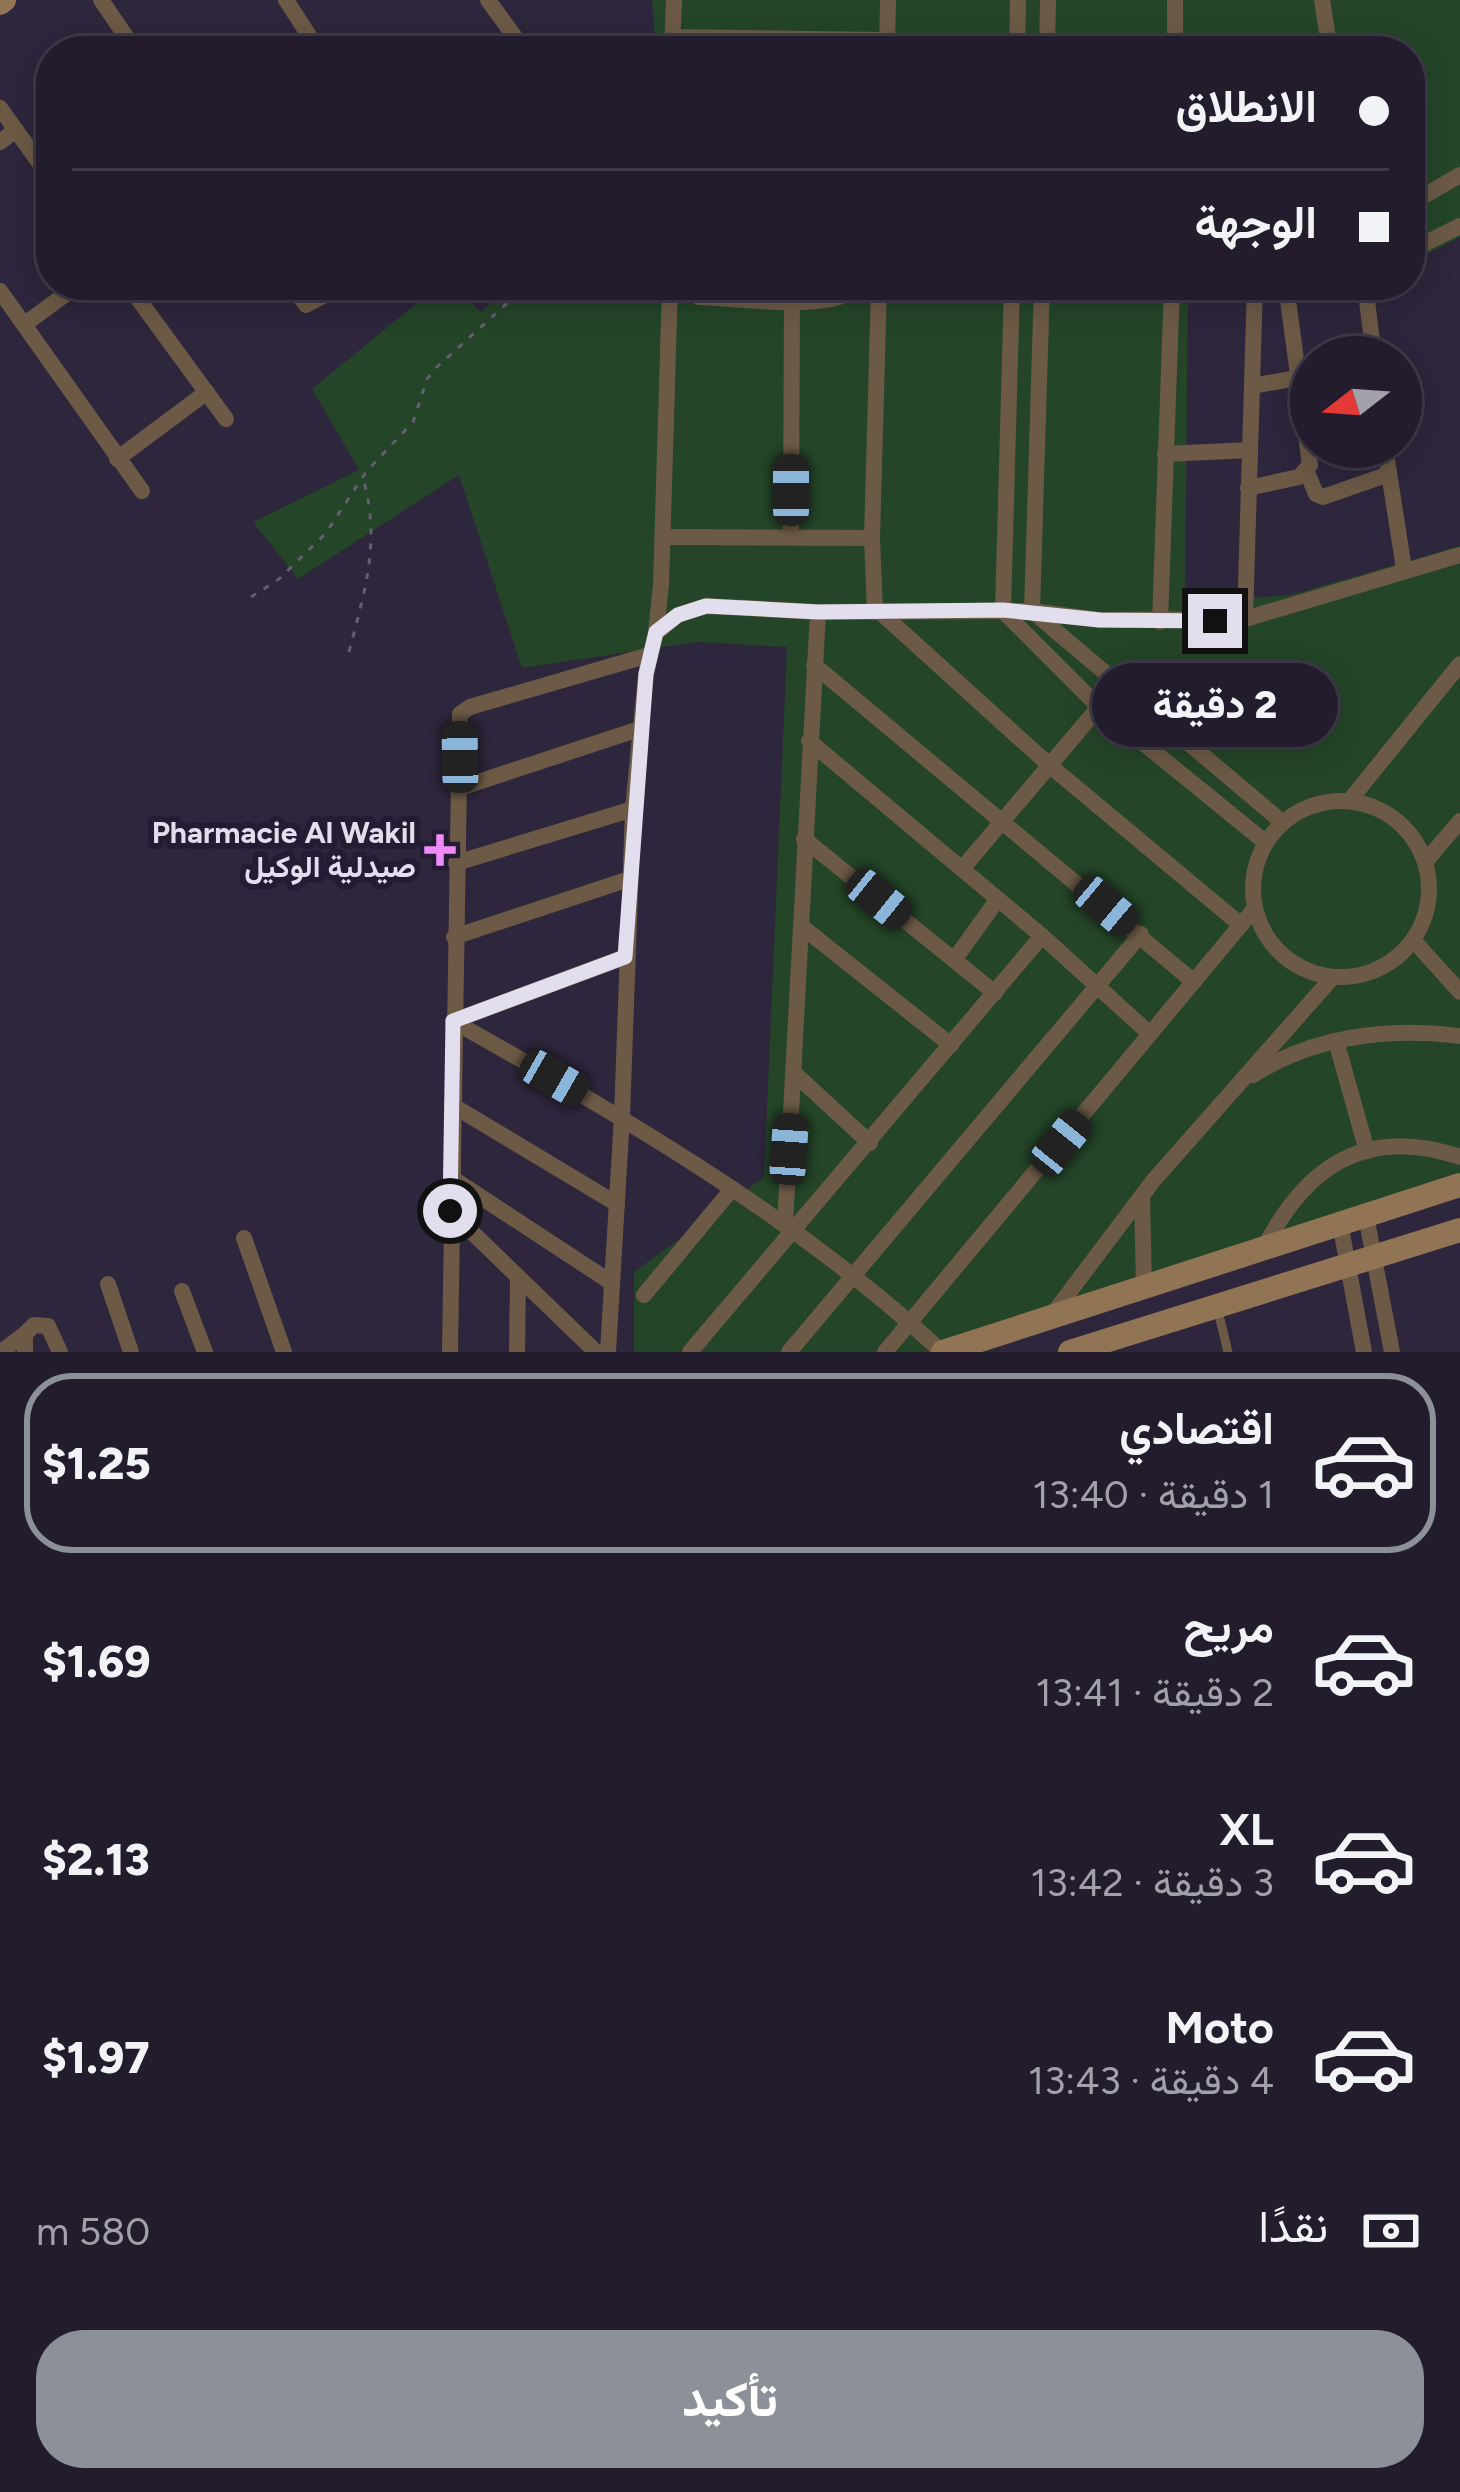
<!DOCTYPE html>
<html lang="ar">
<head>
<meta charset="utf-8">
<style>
	:root { --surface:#221c2d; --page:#2e2939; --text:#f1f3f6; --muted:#a2a1aa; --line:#3f3a49; --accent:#8c9099 }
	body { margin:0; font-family:Figtree,Vazirmatn,sans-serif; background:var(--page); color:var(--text); direction:rtl; height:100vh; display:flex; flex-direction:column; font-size:45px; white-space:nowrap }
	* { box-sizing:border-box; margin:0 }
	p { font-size:39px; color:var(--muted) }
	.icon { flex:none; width:66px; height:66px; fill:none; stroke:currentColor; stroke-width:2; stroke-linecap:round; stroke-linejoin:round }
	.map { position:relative; height:1352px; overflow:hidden; direction:ltr }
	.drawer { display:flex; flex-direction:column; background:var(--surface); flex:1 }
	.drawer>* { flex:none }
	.top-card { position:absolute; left:36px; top:36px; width:1389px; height:264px; border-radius:48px; box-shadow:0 6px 30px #0003,0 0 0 3px var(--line); direction:rtl; display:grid; align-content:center; height:264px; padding:0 36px; background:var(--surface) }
	.needle { width:78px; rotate:253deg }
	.buttons { position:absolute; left:1290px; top:336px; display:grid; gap:24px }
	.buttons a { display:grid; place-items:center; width:132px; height:132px; border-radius:50%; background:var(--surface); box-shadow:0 6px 30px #0003,0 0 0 3px var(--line); font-size:60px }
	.end { position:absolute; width:54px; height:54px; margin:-27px; border:15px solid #e3deed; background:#111; box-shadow:0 0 0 6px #111 }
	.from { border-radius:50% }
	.bubble { position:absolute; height:84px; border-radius:42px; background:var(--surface); box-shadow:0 6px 30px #0003,0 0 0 3px var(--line); font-size:39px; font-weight:800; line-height:84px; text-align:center; direction:rtl }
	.car { position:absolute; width:36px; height:72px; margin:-36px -18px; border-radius:15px; box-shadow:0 0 9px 3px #0007; background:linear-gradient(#222 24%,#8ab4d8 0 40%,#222 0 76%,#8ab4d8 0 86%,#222 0) }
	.top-card b { display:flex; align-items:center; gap:42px; height:114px; font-size:45px }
	.top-card b+b { border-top:3px solid var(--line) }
	.top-card i { width:30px; height:30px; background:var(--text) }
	ul { padding:21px 0 0; list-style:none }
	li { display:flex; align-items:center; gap:36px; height:180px; margin:0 24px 18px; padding:0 12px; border:6px solid transparent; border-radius:48px }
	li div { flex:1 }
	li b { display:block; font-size:45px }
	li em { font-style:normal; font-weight:800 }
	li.active { border-color:var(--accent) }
	li>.icon { width:108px; height:108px; stroke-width:1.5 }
	.pay { display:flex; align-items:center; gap:30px; height:132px; padding:0 36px; font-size:45px }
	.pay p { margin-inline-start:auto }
	.cta { display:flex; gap:24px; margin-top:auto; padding:24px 36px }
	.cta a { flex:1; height:138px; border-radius:48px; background:var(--accent); color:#fff; font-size:48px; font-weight:800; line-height:138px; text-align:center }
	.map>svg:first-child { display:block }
</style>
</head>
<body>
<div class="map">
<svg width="1460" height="1352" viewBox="0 0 1460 1352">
	<rect width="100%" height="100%" fill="#2e263c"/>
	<!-- green -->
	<g fill="#244528">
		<path d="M652,0H1460V237L1410,263V51H656Z"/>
		<path d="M439,285H454L481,312L510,285H1188L1185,602L1291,595L1460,546V1186L938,1352H634V1272L764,1177L787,647L696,642L522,668L459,475L298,579L253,522L359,470L312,389Z"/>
	</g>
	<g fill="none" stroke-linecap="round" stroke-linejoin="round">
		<!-- path -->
		<g stroke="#655e72" stroke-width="3" stroke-dasharray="6 9" stroke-linecap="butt">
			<path d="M251,597L279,579L326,533L366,472L413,422L427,379L437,367L527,285"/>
			<path d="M349,652C365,590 381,541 363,478"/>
		</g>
		<!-- lane -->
		<path stroke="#6c5a46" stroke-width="9" d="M1218,1311L1228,1352"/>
		<!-- street -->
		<g stroke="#6c5a46" stroke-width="16">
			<path d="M101,0L136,51"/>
			<path d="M286,0L319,51"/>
			<path d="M488,0L525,51"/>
			<path d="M1322,0L1330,51"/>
			<path d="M672,37L887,40"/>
			<path d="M887,50L888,0"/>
			<path d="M672,51L674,0"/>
			<path d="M1017,51L1018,0"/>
			<path d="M1047,51L1048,0"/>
			<path d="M1175,51V0"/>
			<path d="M0,108L51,179"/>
			<path d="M0,142L16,130"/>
			<path d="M1410,204L1460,175"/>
			<path d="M1410,251L1460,226"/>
			<path d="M128,285L226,419"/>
			<path d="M291,285L306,305L344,285"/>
			<path d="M691,285L699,297C735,298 816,310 846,294L845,285"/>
			<path d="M1012,285L1003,611L1099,707L1265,842"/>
			<path d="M1042,285L1032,611L1282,822"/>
			<path d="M1365,285L1374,357"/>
			<path d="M0,291L142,491"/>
			<path d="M25,324L78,285"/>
			<path d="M1252,386L1297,378"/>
			<path d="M1385,447L1404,569"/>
			<path d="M1165,454L1250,450"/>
			<path d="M117,459L207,392"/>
			<path d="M1307,472L1316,494L1323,497L1389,474"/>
			<path d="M1248,488L1299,477L1310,465L1286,285"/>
			<path d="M663,537L872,538"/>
			<path d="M791,537L792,285"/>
			<path d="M879,611L1048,764L1241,925"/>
			<path d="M875,612L872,538L879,285"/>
			<path d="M1245,619L1255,285"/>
			<path d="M1160,622L1172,285"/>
			<path d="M657,632L678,615L706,606L818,612L1032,611L1099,620L1245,619L1460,555"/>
			<path d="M814,665L1194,982"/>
			<path d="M809,741L1042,936L1150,1034"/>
			<path d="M460,788L639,729"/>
			<path d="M1350,800L1460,664"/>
			<circle cx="1341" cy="889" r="88"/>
			<path d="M804,839L995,993"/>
			<path d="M1426,861L1460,821"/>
			<path d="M456,863L633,809"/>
			<path d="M962,869L1120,682"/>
			<path d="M801,926L951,1045"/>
			<path d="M454,937L629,879"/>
			<path d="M1414,941L1460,992"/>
			<path d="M625,957L453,1021C624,1118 797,1217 942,1352"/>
			<path d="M954,960L998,899"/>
			<path d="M1336,1041L1367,1151"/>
			<path d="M794,1073L870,1143"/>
			<path d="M1253,1075C1314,1036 1389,1027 1460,1036"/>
			<path d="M452,1105L617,1204"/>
			<path d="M452,1178L612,1283"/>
			<path d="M1142,1196L1144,1285"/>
			<path d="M450,1211L596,1352"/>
			<path d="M1366,1216L1392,1352"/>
			<path d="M1340,1223L1364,1352"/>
			<path d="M785,1224L818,612"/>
			<path d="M244,1238L284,1352"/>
			<path d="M1264,1248C1306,1166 1366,1125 1460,1157"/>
			<path d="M108,1284L131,1352"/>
			<path d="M182,1291L205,1352"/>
			<path d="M644,1295L732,1189"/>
			<path d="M1052,1315L1153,1181L1332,978"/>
			<path d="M1,1352L25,1334"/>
			<path d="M25,1352V1334L34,1325L48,1326L60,1352"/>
			<path d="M450,1352L460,714L470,707L649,655"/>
			<path d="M517,1352L518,1277"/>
			<path d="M608,1352L622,1116L633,809L646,674L656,632L661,585L670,285"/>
			<path d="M690,1352L1042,936"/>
			<path d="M789,1352L1141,934"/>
			<path d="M885,1352L1255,908"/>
		</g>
		<!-- secondary -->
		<g stroke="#917453" stroke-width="24">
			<path d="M0,3L4,0"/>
			<path d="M943,1352L1460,1185"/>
			<path d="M1070,1352L1460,1230"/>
		</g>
	</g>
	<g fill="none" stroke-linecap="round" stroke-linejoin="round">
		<!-- route -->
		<path stroke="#e3deed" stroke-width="15" d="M450,1211L453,1021L625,957L646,674L656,632L678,615L706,606L818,612L1003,610L1100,620L1215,621"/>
	</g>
	<!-- markers -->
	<path fill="#ee8bf8" stroke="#241c32" stroke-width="4.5" d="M434 832h12v12h12v12h-12v12h-12v-12h-12v-12h12z"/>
	<g text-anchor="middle" stroke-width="12" stroke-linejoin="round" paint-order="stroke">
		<!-- poi labels -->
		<g font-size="30" font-weight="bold" fill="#e3deed" stroke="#241c32" text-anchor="end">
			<text x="416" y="843">Pharmacie Al Wakil<tspan x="416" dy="34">صيدلية الوكيل</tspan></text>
		</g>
	</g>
</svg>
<div class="buttons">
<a><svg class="needle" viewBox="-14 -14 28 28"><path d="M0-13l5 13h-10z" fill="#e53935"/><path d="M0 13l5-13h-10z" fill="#a2a1aa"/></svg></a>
</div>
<i class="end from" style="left:450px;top:1211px"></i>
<i class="end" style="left:1215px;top:621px"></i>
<div class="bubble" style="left:1092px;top:663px;width:246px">2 دقيقة</div>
<i class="car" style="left:791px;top:490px;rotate:0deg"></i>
<i class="car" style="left:460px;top:757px;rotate:359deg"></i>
<i class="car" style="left:879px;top:899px;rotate:129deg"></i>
<i class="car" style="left:1106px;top:906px;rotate:130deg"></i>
<i class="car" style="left:554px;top:1078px;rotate:120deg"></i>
<i class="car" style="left:1061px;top:1143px;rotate:39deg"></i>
<i class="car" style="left:789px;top:1149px;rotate:4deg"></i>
<div class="top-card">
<b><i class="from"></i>الانطلاق</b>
<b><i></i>الوجهة</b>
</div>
</div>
<section class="drawer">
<ul>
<li class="active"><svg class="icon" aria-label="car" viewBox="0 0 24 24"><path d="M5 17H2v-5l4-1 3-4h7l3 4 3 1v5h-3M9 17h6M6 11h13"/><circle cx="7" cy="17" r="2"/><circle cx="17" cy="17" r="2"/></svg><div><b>اقتصادي</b><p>1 دقيقة · 13:40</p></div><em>$1.25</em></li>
<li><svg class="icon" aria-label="car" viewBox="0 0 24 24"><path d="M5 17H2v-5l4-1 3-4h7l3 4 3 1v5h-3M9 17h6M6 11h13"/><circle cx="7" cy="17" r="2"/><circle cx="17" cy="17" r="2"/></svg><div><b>مريح</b><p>2 دقيقة · 13:41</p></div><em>$1.69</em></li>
<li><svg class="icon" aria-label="car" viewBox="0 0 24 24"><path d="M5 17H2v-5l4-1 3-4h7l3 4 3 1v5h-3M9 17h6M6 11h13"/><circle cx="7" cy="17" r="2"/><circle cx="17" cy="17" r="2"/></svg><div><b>XL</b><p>3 دقيقة · 13:42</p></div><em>$2.13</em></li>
<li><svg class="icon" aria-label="car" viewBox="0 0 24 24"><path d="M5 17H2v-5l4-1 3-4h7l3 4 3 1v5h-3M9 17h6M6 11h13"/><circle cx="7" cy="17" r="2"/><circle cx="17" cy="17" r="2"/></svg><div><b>Moto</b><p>4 دقيقة · 13:43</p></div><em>$1.97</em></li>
</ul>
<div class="pay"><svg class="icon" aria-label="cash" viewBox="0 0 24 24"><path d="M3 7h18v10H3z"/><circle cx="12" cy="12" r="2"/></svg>نقدًا<p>580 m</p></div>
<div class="cta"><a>تأكيد</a></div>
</section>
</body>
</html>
